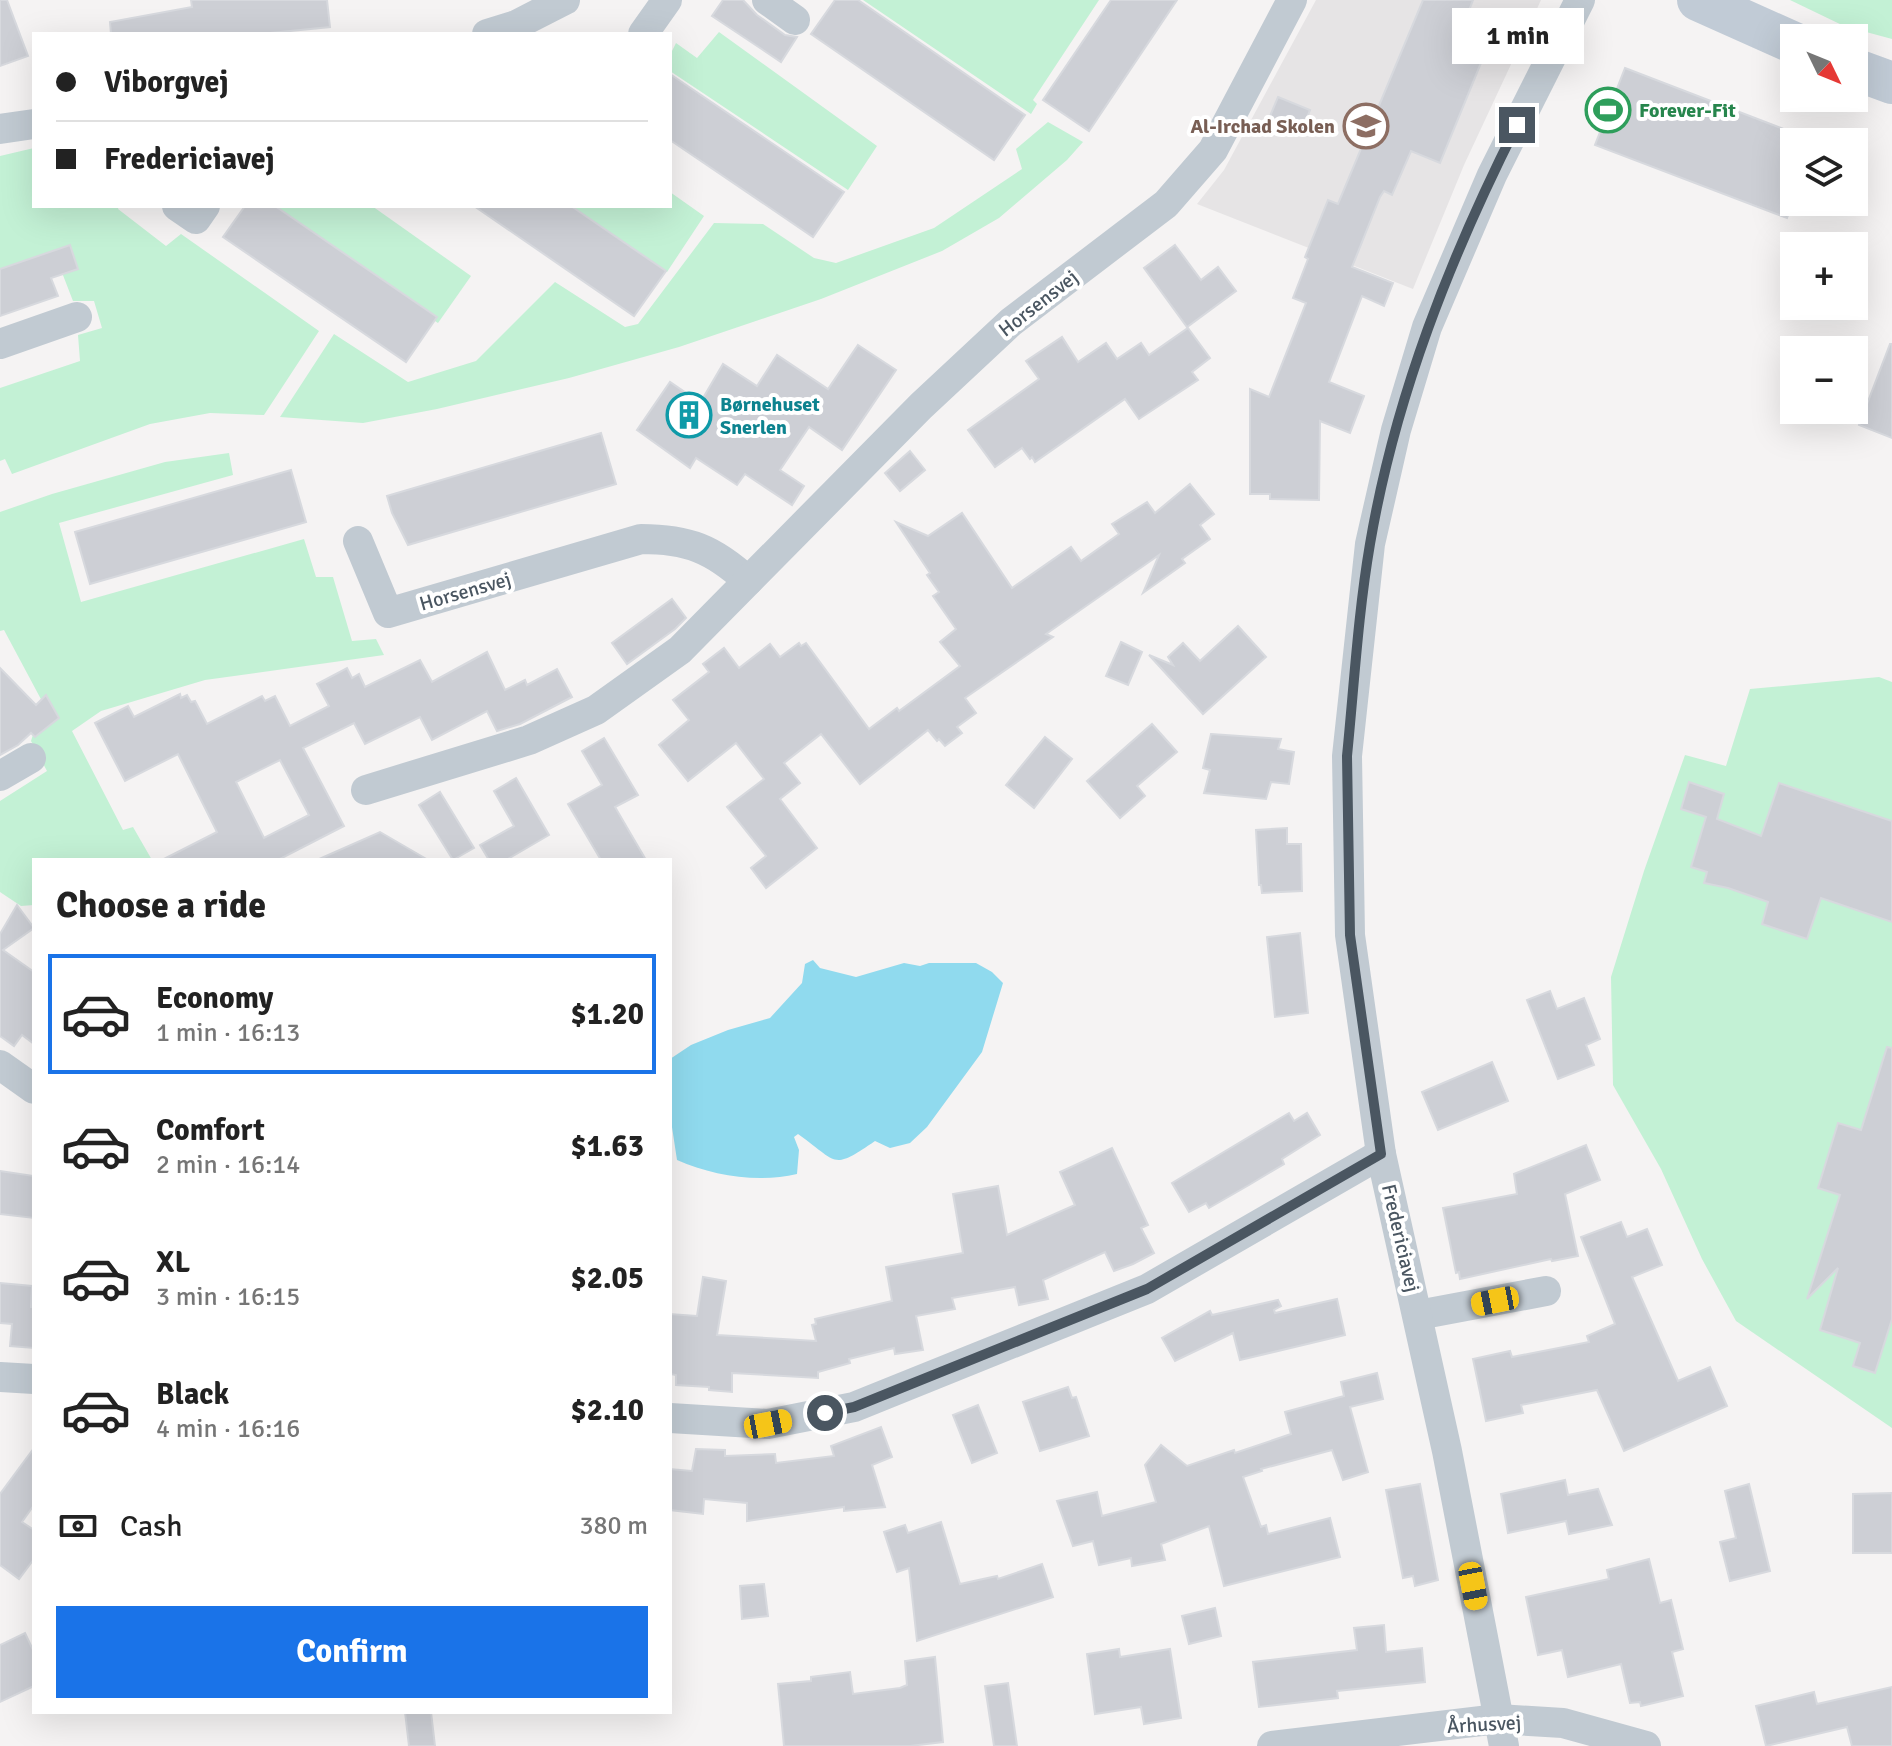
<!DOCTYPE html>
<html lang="en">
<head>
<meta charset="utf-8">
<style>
	:root { --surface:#fff; --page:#f6f6f6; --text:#222; --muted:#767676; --line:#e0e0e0; --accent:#1a73e8 }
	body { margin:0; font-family:Signika,sans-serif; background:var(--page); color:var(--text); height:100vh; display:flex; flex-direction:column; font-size:30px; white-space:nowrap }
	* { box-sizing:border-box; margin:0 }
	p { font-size:26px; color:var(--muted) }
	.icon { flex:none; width:44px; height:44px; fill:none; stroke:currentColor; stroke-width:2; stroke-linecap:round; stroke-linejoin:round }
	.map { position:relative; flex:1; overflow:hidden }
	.details { position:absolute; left:32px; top:858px; width:640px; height:856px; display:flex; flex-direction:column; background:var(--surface); border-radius:0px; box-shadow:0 8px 32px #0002 }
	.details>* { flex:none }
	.hud { position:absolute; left:32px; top:32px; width:640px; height:176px; border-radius:0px; box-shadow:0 8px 32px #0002; display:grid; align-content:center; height:176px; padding:0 24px; background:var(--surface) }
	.needle { width:52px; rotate:133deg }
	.buttons { position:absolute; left:1780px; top:24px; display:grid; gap:16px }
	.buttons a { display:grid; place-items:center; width:88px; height:88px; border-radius:0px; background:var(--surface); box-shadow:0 8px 32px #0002; font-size:40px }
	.end { position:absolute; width:36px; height:36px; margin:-18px; border:10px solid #4a5661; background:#fff; box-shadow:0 0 0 4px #fff }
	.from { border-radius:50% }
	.bubble { position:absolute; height:56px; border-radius:0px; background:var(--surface); box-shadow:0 8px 32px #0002; font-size:26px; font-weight:700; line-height:56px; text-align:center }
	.car { position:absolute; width:24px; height:48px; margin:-24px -12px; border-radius:10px; box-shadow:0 0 6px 2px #0007; background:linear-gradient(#f5c518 24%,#345 0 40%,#f5c518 0 76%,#345 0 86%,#f5c518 0) }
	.hud b { display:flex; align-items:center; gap:28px; height:76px; font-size:30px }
	.hud b+b { border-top:2px solid var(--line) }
	.hud i { width:20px; height:20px; background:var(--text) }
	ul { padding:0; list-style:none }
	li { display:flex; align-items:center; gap:24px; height:120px; margin:0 16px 12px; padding:0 8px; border:4px solid transparent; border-radius:0px }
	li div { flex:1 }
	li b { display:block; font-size:30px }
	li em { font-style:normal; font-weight:700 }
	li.selected { border-color:var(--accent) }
	li>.icon { width:72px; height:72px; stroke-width:1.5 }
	h2 { padding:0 24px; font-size:36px; line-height:96px }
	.pay { display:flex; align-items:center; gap:20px; height:88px; padding:0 24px; font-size:30px }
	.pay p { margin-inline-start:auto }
	.action { display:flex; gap:16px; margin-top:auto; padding:16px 24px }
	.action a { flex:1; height:92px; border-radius:0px; background:var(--accent); color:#fff; font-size:32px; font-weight:700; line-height:92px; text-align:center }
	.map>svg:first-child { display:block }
</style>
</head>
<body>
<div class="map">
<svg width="1892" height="1746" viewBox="0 0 1892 1746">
	<rect width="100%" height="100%" fill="#f5f3f3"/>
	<!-- education -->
	<path fill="#e6e4e5" d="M1316,0H1541L1464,165L1413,289L1197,204L1224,170Z"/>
	<!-- green -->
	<g fill="#c3f1d5">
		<path d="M863,0H1099L1033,100L1037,104L1031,114Z"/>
		<path d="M1790,0H1892V39L1844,26Z"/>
		<path d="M719,32L877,146L848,190L670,71V55L676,43L697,58Z"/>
		<path d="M1048,122L1083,142L1067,160L999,218L942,251L821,299L679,347L569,378L437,409L363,423L280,417L334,334L408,382L476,361L555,282L625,327L638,324L714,223L763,224L814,258L836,263L934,228L1022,169L1016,149Z"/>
		<path d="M34,148V206H119L118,209L166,246L181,234L319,331L264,415L210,413L150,424L12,474L5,459L0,461V388L80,361L78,335L102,328L94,301H73L54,252L0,270V156Z"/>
		<path d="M670,192L704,216L667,272L570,206H670Z"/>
		<path d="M264,206H372L471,276L438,323Z"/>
		<path d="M229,453L233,475L59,523L81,602L304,539L316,577H333L352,641L376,639L384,655L205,680L101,711L72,731L123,830L133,827L152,860H34V905L21,906L0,892V801L47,771L31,741L43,703L4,630L0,631V512L52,494L165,462Z"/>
		<path d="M1879,677L1892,682V1428L1736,1321L1702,1259L1661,1169L1613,1085L1611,977L1644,871L1685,755L1726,766L1750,689Z"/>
	</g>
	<!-- water -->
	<path fill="#90daee" d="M813,960L820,968L856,977L904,963L920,966L929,963H976L992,972L1003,983L982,1052L927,1127L910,1143L890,1148L875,1141C831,1171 839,1163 798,1134L794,1137L799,1150L797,1174C758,1183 713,1176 677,1160L670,1114V1059L691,1045L728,1030L770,1018L802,983L805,964Z"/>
	<!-- building -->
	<g fill="#cdcfd5" stroke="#d7d9de" stroke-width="2" fill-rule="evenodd">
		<path d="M0,0H7L28,56L0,66Z"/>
		<path d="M191,0H327L330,27L260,34H111L110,22L192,7Z"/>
		<path d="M723,0H743L757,15L785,35L797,37L781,62L712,16Z"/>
		<path d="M835,0H858L1025,115L994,160L811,34Z"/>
		<path d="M1111,0H1177L1089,131L1043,100Z"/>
		<path d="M1423,0H1473L1462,29L1490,41L1440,163L1411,151L1392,195L1384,191L1380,197L1352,267L1393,283L1384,306L1362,296L1329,382L1364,396L1350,433L1320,421L1319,500L1270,499V494H1250V389L1269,397L1306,303L1293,298L1308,259L1305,257L1328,200L1338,204Z"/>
		<path d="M1625,68L1794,133V200L1787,218L1595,145Z"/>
		<path d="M670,74L844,192L813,237L670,140Z"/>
		<path d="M1278,97L1310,110L1300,135L1268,121Z"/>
		<path d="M245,206H275L437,317L406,362L223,237Z"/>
		<path d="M474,206H571L666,271L634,316Z"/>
		<path d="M70,245L78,269L51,278L58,296L0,316V269Z"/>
		<path d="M1175,245L1201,280L1218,267L1236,291L1187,327L1144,268Z"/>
		<path d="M1188,328L1210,358L1192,372L1198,380L1139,419L1125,399L1035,462L1032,457L1030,459L1022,448L995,467L968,430L1039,379L1026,361L1062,337L1078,362L1106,343L1117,359L1141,343L1149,355Z"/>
		<path d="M1890,344H1892V438L1859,425Z"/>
		<path d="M858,345L896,370L842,450L809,427L780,470L804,486L792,505L745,474L737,485L696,458L690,468L637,430L670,382L698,401L703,398L723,364L757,386L777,355L828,389Z"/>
		<path d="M601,433L616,484L408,545L392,513L387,496Z"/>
		<path d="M910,451L925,470L900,491L885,473Z"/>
		<path d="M291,470L306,522L90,584L75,532Z"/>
		<path d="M1190,484L1214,514L1200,525L1210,539L1182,559L1185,563L1143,593L1159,555L1046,634L1053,637L965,698L976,713L957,727L962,733L945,746L939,739L937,741L928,730L860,784L821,734L784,763L800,783L780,799L817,848L766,888L751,868L766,856L727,807L764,779L736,743L688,781L659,745L689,720L673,700L709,672L703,664L724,648L739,668L770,644L780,657L799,643L801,646L806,643L869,729L897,708L899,711L960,666L940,642L956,629L933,596L939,592L927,575L930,573L896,522L928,536L962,513L1012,588L1071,547L1081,561L1119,534L1112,524L1147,502L1155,513Z"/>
		<path d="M672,599L686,618L675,629L627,664L612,643Z"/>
		<path d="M1238,626L1266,657L1203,714L1149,655L1173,665L1168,657L1183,643L1200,661Z"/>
		<path d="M1121,642L1142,652L1128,685L1106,676Z"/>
		<path d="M487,652L505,690L525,680L527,685L557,669L572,697L520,724L497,731L487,711L432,740L420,717L365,744L354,723L303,748L344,826L278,860H162L217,832L178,754L125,781L95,723L128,706L134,717L180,694L181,698L187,695L191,702L195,701L207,724L262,696L265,701L275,696L290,726L329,706L317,684L347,668L352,678L359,674L365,687L420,660L432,682ZM280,760L309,815L264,838L236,782Z"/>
		<path d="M0,668L36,705L46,695L59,718L35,737L31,733L18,745L0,755Z"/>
		<path d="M1152,724L1177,752L1137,786L1145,796L1120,818L1087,781Z"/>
		<path d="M1211,734L1281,739L1278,749L1294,752L1289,784L1271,782L1266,799L1204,793L1210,770L1203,768Z"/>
		<path d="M1045,737L1072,759L1034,808L1006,785Z"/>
		<path d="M604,738L638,795L615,807L646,860H601L568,804L602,785L582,751Z"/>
		<path d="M516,778L549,835L506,860H489L480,845L514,826L494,791Z"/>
		<path d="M1689,782L1724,794L1717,819L1761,836L1779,783L1892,821V922L1821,898L1807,939L1762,924L1768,902L1728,888L1704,883L1707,872L1691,867L1706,817L1681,809Z"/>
		<path d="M440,792L474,848L453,860L419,805Z"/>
		<path d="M1287,828V844H1301L1302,891L1262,893L1261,885H1259L1256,830Z"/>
		<path d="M380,832L428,860H317Z"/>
		<path d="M17,905L34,928L3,950L34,972V1044L22,1035L14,1046L0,1036V934Z"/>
		<path d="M1300,933L1308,1013L1275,1017L1267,937Z"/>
		<path d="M1550,991L1557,1009L1584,998L1600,1039L1586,1045L1594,1065L1558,1079L1527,1000Z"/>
		<path d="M1887,1047L1892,1048V1319L1875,1373L1853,1366L1860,1343L1820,1330L1838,1268L1807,1299L1840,1195L1818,1188L1838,1123L1861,1130Z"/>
		<path d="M1492,1062L1508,1101L1438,1130L1422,1092Z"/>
		<path d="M1289,1113L1294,1121L1307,1113L1320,1135L1282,1159L1284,1164L1249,1185L1209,1208L1206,1203L1189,1212L1172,1183Z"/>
		<path d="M1586,1145L1600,1180L1565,1194L1578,1256L1552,1261L1551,1259L1460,1279L1459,1272L1456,1273L1443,1208L1517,1194L1514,1174Z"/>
		<path d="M1112,1148L1148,1225L1141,1228L1154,1253L1133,1264L1114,1271L1105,1252L1043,1280L1048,1299L1019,1305L1015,1287L952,1298L955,1309L916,1316L923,1350L895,1354L894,1348L849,1359L850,1363L818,1372V1378L732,1373V1392L709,1390V1387L676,1385V1375L670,1374V1314L697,1316L703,1277L726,1281L717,1335L816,1341L812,1325L816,1324L815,1319L892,1301L886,1267L963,1253L953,1194L998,1186L1007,1235L1075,1205L1060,1172Z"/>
		<path d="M0,1171L34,1176V1218L0,1214Z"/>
		<path d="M1621,1222L1627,1237L1647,1229L1662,1265L1632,1277L1678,1381L1710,1367L1727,1406L1624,1451L1597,1390L1521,1405L1523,1413L1486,1421L1473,1359L1510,1351L1512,1357L1589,1342L1587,1336L1615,1324L1581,1237Z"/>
		<path d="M0,1283L32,1286L31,1307H34V1348L10,1346L12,1324L0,1323Z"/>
		<path d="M1337,1299L1345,1335L1240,1360L1233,1333L1175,1361L1162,1338L1210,1311L1212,1315L1278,1300L1281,1306L1274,1310L1275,1313Z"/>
		<path d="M1377,1373L1383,1399L1350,1407L1368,1472L1343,1480L1332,1450L1261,1469L1262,1471L1243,1477L1261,1527L1266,1525L1268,1534L1330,1518L1340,1557L1224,1586L1209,1526L1161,1544L1165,1560L1132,1566L1131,1558L1099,1565L1093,1541L1073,1546L1057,1501L1097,1492L1102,1516L1156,1502L1145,1465L1161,1445L1187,1466L1234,1450L1235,1453L1291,1434L1285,1412L1344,1396L1341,1382Z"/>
		<path d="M1068,1387L1072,1398L1076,1397L1089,1436L1040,1451L1023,1402Z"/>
		<path d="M978,1405L997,1453L972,1463L953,1415Z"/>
		<path d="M881,1427L892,1457L872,1465L885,1507L844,1511V1507L747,1521V1503L704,1499L703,1514L670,1510V1469L692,1471L696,1449L725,1450V1456L775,1454L776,1463L834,1456L831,1446Z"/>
		<path d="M34,1448V1505L22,1522L34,1530V1559L19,1579L0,1565V1494Z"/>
		<path d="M1565,1480L1568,1495L1598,1489L1612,1525L1569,1534L1566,1521L1508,1533L1501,1494Z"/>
		<path d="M1420,1484L1438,1580L1415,1586L1413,1576L1403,1578L1386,1490Z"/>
		<path d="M1749,1484L1770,1571L1730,1581L1720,1542L1736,1538L1725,1491Z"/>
		<path d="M1892,1493V1553H1853V1494Z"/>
		<path d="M941,1522L960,1584L997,1576L998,1579L1042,1564L1053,1597L917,1641L909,1568L897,1572L884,1532L905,1525L908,1533Z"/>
		<path d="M1649,1559L1660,1603L1671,1600L1683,1649L1672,1652L1683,1696L1641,1706L1640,1702L1630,1703L1621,1664L1568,1677L1562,1650L1538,1655L1526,1597L1609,1579L1607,1570Z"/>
		<path d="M764,1584L768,1616L742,1619L740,1586Z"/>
		<path d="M1215,1608L1221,1636L1189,1644L1182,1616Z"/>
		<path d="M1384,1625L1386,1652L1422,1648L1425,1682L1337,1691L1338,1698L1259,1707L1253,1662L1357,1650L1354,1628Z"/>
		<path d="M25,1633L34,1652V1686L0,1702V1645Z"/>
		<path d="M1119,1649L1120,1657L1170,1649L1181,1718L1144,1724L1141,1707L1095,1714L1087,1654Z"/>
		<path d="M935,1657L943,1742L910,1746H784L778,1684L811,1681V1677L850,1672L853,1694L900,1688L907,1685L905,1661Z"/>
		<path d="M1008,1683L1017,1746H994L985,1686Z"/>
		<path d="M1892,1687V1746H1852L1847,1727L1766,1746L1756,1706L1814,1692L1817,1704Z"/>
		<path d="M405,1712H431L435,1746H409Z"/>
	</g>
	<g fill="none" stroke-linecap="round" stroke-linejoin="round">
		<!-- minor -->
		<g stroke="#c1cad2" stroke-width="30">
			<path d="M767,0L795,20"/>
			<path d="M487,34L516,25L565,0"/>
			<path d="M643,34L667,0"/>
			<path d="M0,129L34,124"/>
			<path d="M177,206L196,219L205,206"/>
			<path d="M0,344L77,317"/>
			<path d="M358,541L388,613L641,539C688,539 713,549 748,581"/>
			<path d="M0,776L31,758"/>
			<path d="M366,790L529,740L596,710L680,650L921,406L1011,322L1166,204L1213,150L1292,0"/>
			<path d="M0,1065L34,1089"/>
			<path d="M1418,1315L1546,1291"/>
			<path d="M0,1377L34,1379"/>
			<path d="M670,1418L768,1424L854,1407L1147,1289L1381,1154"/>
			<path d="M1272,1746L1498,1719L1563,1723L1646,1746"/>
			<path d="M1504,1746L1447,1451L1381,1154L1350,935L1347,756L1370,544L1396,430L1427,327L1492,175L1580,0"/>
		</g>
		<!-- secondary -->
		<g stroke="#c1cbd6" stroke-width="42">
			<path d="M1698,0L1794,43"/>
			<path d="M1854,69L1892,83"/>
		</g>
	</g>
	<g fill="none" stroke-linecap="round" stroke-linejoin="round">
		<!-- route -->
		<path stroke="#4a5661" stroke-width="10" d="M825,1413L854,1407L1147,1289L1381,1154L1350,935L1347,756C1354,686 1358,614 1370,544C1395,397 1450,258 1517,125"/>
	</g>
	<!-- icons -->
	<defs>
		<g id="stadium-ring" transform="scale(2.3)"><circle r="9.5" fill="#fff" stroke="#2e9e5b" stroke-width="1.5"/><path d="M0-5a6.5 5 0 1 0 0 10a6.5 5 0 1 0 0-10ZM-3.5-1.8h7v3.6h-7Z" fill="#2e9e5b"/></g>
		<g id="school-ring" transform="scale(2.3)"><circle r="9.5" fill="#fff" stroke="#8d6e63" stroke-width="1.5"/><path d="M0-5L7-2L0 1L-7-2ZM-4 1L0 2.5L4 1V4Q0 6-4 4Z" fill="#8d6e63"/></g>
		<g id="building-ring" transform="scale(2.3)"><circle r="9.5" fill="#fff" stroke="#0f9aa8" stroke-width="1.5"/><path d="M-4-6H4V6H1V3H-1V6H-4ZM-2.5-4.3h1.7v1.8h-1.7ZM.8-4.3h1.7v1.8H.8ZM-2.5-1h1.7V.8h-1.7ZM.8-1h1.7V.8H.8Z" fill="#0f9aa8"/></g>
	</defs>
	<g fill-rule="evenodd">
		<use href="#stadium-ring" x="1608" y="110"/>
		<use href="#school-ring" x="1366" y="126"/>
		<use href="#building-ring" x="689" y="415"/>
	</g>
	<g text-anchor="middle" stroke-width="8" stroke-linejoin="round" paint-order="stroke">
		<!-- leisure labels -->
		<g font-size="20" font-weight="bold" fill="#27864d" stroke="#fff" text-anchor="start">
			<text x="1639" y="117">Forever-Fit</text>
		</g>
		<!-- education labels -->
		<g font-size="20" font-weight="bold" fill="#785e54" stroke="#fff" text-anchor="end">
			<text x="1335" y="133">Al-Irchad Skolen</text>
		</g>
		<!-- street labels -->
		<g font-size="20" fill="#4a5661" stroke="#fff">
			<text transform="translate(1038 303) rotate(-38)" y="7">Horsensvej</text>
			<text transform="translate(465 591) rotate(-16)" y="7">Horsensvej</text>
			<text transform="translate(1401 1238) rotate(77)" y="7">Fredericiavej</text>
			<text transform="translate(1484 1724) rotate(-3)" y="7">Århusvej</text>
		</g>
		<!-- culture labels -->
		<g font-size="20" font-weight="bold" fill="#0d838f" stroke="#fff" text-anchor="start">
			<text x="720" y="411">Børnehuset<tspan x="720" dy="23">Snerlen</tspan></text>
		</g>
	</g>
</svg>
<div class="buttons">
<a><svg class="needle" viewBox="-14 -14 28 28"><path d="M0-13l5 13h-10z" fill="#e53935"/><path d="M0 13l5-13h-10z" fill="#767676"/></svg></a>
<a><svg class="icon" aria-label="layers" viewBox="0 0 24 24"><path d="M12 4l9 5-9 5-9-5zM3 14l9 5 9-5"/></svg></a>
<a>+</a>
<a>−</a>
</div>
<i class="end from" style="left:825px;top:1413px"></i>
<i class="end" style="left:1517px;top:125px"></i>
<div class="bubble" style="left:1452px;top:8px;width:132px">1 min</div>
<i class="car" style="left:1495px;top:1301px;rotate:259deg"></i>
<i class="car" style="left:768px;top:1424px;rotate:79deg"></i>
<i class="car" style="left:1473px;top:1586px;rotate:169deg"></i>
<div class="hud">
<b><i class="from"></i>Viborgvej</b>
<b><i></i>Fredericiavej</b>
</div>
<section class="details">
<h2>Choose a ride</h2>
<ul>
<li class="selected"><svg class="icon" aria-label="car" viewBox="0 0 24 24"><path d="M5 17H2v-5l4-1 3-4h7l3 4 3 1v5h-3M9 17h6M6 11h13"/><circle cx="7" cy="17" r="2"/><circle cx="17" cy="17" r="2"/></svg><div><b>Economy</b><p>1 min · 16:13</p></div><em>$1.20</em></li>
<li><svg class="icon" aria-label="car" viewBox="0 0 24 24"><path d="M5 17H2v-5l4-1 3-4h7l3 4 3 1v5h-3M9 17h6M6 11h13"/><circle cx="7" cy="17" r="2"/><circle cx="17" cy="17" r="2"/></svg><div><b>Comfort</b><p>2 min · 16:14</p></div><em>$1.63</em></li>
<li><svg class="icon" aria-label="car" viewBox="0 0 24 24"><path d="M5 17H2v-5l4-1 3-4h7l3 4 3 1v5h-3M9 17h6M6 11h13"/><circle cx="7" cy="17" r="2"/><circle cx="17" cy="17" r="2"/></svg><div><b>XL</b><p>3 min · 16:15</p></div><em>$2.05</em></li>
<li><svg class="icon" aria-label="car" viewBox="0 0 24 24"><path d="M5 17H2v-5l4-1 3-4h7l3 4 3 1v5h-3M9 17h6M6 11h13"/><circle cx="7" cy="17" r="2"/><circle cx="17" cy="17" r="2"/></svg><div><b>Black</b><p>4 min · 16:16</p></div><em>$2.10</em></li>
</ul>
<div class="pay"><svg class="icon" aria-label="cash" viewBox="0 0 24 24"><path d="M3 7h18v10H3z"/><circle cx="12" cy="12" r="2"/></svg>Cash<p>380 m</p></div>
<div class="action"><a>Confirm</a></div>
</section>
</div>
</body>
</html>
